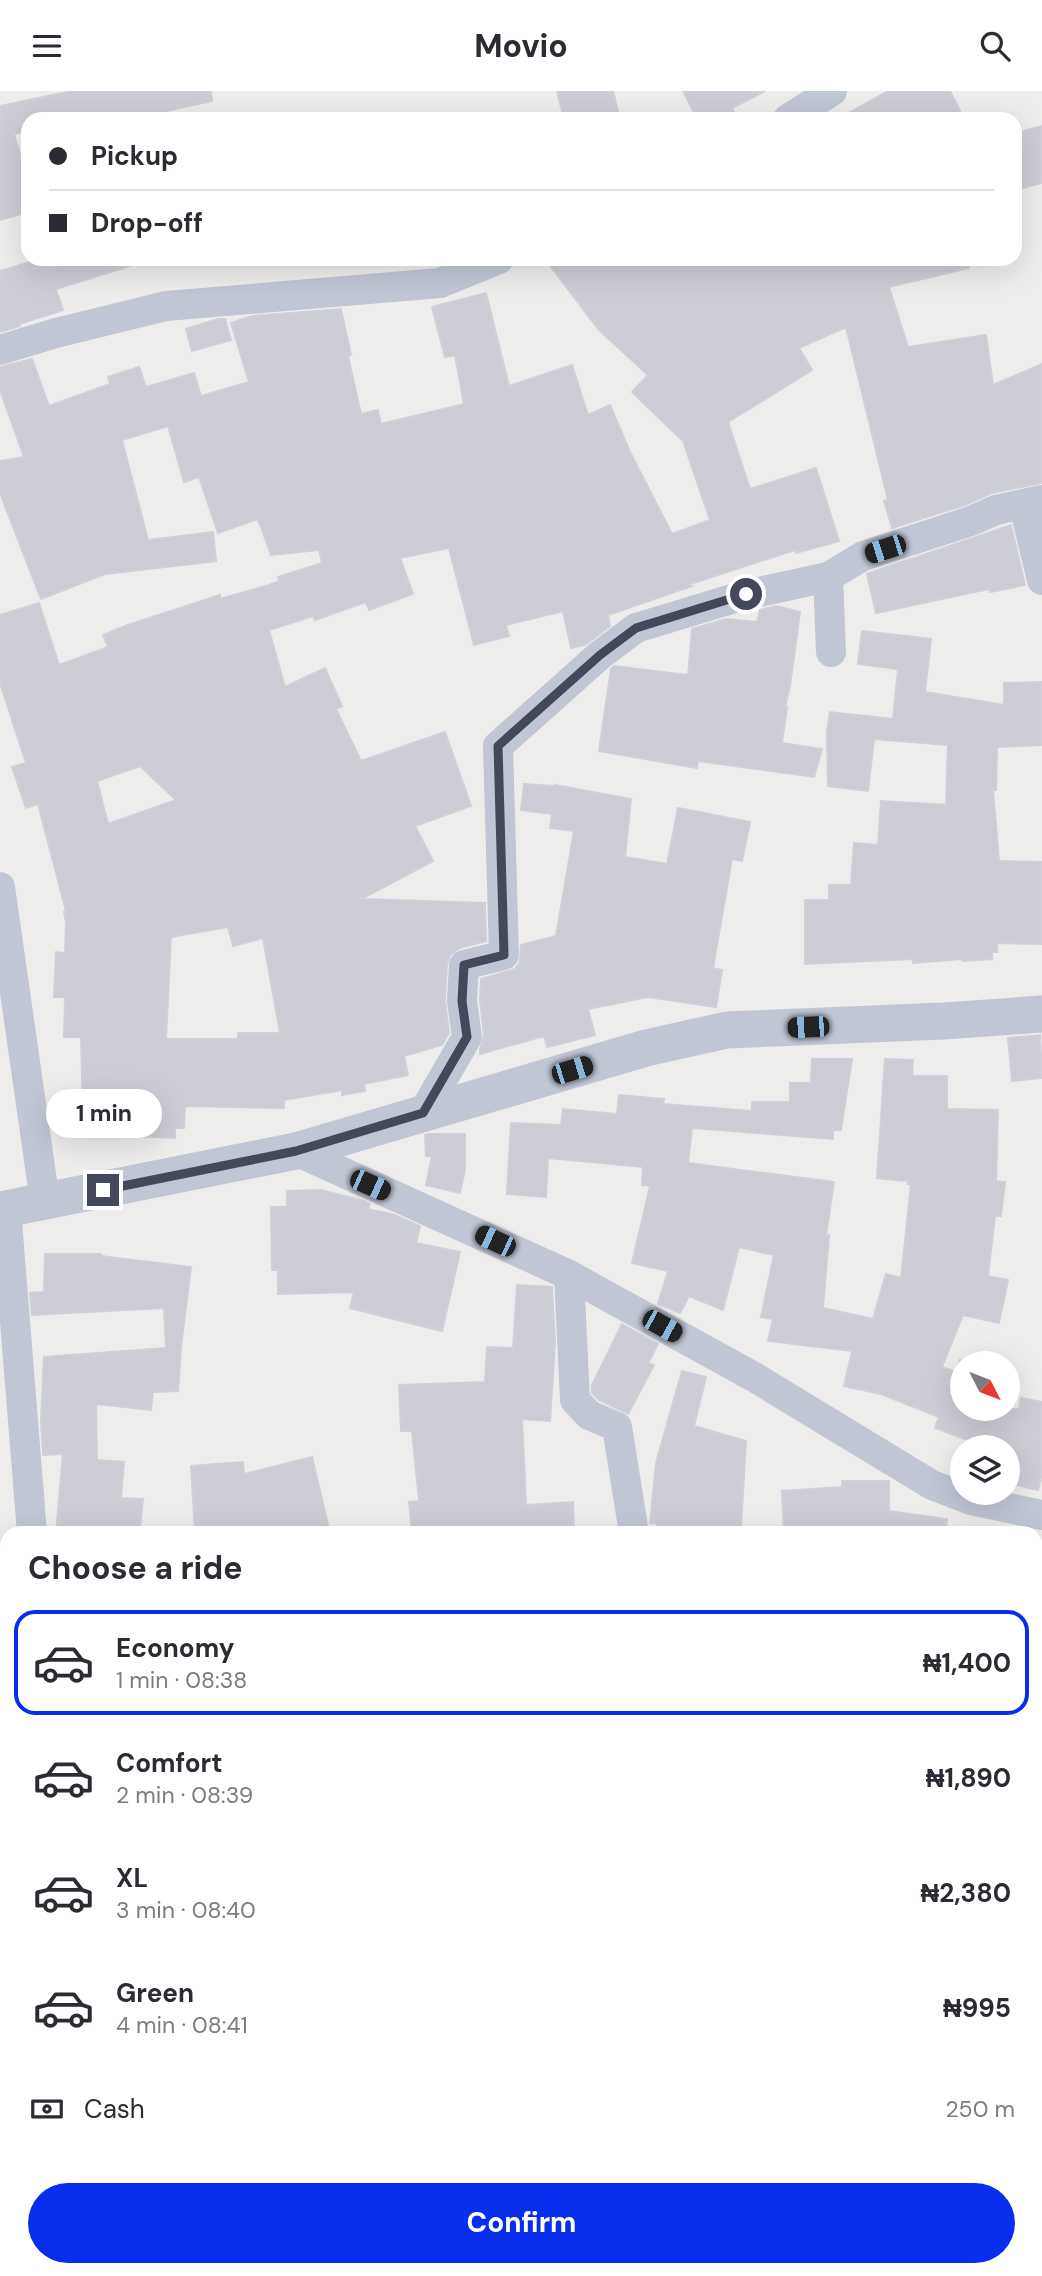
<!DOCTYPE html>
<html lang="en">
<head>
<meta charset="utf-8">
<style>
	:root { --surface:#fff; --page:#f7f7f7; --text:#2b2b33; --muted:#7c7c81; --line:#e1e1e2; --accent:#092dec }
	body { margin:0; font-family:"DM Sans",sans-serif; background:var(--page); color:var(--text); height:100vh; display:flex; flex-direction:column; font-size:26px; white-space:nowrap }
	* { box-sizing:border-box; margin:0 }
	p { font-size:23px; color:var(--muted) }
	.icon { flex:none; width:38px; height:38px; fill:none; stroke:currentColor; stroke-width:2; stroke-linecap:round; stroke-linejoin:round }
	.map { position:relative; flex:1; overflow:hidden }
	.drawer { position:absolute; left:0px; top:1435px; width:1043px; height:751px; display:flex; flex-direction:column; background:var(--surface); border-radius:21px 21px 0 0; box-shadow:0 7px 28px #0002 }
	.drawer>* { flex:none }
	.guide { position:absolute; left:21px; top:21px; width:1001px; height:154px; border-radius:21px; box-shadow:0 7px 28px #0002; display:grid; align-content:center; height:154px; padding:0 28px; background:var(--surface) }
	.needle { width:46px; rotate:132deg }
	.tools { position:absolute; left:950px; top:1260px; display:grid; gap:14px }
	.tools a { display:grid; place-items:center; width:70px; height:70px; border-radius:50%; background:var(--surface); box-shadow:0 7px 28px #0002; font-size:35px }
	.end { position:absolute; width:32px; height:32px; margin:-16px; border:9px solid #43495b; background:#fff; box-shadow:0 0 0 4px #fff }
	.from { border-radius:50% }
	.bubble { position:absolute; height:49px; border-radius:24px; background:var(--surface); box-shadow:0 7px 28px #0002; font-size:23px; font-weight:700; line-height:49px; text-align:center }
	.car { position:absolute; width:21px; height:42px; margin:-21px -10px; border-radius:9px; box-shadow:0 0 5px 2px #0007; background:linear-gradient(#222 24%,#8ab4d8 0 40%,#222 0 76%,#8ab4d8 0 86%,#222 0) }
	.guide b { display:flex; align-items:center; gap:24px; height:66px; font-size:26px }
	.guide b+b { border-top:2px solid var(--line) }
	.guide i { width:18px; height:18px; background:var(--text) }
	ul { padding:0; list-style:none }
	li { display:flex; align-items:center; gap:21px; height:105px; margin:0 14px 10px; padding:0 14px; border:4px solid transparent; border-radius:21px }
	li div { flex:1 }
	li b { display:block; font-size:26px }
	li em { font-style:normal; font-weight:700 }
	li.active { border-color:var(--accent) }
	li>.icon { width:63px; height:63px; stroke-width:1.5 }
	h2 { padding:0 28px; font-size:32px; line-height:84px }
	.pay { display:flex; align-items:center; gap:18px; height:77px; padding:0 28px; font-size:26px }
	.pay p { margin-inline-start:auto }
	.primary-button { display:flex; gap:14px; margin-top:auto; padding:14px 28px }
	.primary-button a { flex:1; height:80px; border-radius:42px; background:var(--accent); color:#fff; font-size:28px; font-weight:700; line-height:80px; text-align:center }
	header { display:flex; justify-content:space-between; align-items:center; height:91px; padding:0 28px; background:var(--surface); font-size:32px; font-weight:700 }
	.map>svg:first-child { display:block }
</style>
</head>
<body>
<header><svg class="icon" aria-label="menu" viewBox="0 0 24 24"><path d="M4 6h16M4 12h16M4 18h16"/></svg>Movio<svg class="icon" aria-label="search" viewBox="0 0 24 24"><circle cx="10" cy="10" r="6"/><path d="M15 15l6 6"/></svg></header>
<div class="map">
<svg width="1042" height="2185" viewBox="0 0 1042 2185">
	<rect width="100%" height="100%" fill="#efedec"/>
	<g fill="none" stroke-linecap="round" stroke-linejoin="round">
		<!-- stream -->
		<path stroke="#7ebaf3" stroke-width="9" d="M0,2031L7,2033"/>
	</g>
	<!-- building -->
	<g fill="#ccccd5" stroke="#cfcfd9" stroke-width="2" fill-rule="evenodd">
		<path d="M72,0H211L212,10L144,25V28H28V40L14,43L28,91V121L0,129V15Z"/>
		<path d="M557,0H613L620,28H564Z"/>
		<path d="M683,0H765L732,17L737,28H697Z"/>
		<path d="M888,0H950L960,20L944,28H838Z"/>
		<path d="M1042,35V92L1015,99V42Z"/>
		<path d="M40,168H135L136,173L56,198L63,219L19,233L20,235L0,241V180Z"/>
		<path d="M545,168H968L969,177L889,196L908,256L986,244L993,294L1042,273V392L992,402L965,414L892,437L884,410L888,409L846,236L799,257L812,279L728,331L750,398L816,377L839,450L796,462L795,459L687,494L692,495L608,524L610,535L585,554L571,557L563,520L506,534L509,545L474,554L449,457L400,467L413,503L369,519L366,511L315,529L313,525L269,539L285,596L325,577L342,615L336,618L361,670L445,641L471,715L415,735L433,770L361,808L485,812L486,850L460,857L450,864L447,873L445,909L449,942L442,954L404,965L408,984L364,993L365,1000L342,1004V999L284,1009V1017L185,1015L184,1037H175V1047L131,1045L132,1024L83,1026L81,946H64L65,906H54L56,861L65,862L66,832L64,821L66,820L38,713L26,717L12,676L26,672L0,592V524L39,512L59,574L108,556L103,544L125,535L220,504V508L269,494L280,490L278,486L322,472L319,459L271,464L258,428L218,442L199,386L184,391L168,335L122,349L148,449L213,441L216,470L105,483L41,508L0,402V370L24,366L0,299V276L32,268L49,315L110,293L108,286L139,276L146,296L194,282L201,305L249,291L231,232L252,225L341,218L351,264L348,265L361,323L378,319L381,333L464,313L455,264L445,266L432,216L486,202L509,295L572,274L588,324L610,314L630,361L672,443L710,429L683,350L632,301L648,284L599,239ZM140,675L176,709L108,733L97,690ZM228,836L233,855L263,847L280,942H238V948H166L171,846Z"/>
		<path d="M218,228H225L231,249L192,260L186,238Z"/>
		<path d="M1011,434L1025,494L990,501L989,498L876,522L867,483Z"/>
		<path d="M776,515L800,521L790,595L785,616H787L782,652L822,658L814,686L698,670L697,677L599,660L611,578L614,575L688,584L692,538L726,528L757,531L760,519Z"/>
		<path d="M862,540L931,548L925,601L1004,614V592L1042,591V654L997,656L996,699H993L999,770L1042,771V853L997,852V861H992V868L963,870L962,868L913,872V868L805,873V809H829V794H851L854,752L878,754L881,710L946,714L948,654L874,648L868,700L828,695L827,641L830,621L893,628L898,578L858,573Z"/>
		<path d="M524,693L555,695V694L631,708L625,766L667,773L678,717L750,731L742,770L732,768L713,877L722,879L716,916L648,906L588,918L595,944L547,956L544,945L480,963V959L484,944L480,909L481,888L515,878L520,871L521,854L556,845L574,740L550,737L552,723L521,719Z"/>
		<path d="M1040,944L1042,987L1012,990L1008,947Z"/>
		<path d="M812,968H852L841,1039H833V1048L692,1037L688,1072L834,1091L826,1144H829L823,1217L873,1228L886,1183L901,1187L911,1093H908V1090L877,1087L885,968L913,969L912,985H947V1018L998,1019L996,1090L1005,1091L1001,1125H995L988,1185L1008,1189L999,1232L963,1224L942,1276L956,1281L960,1269L962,1270V1318H1019L1021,1307L1042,1311V1383L1038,1399L1008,1392V1356H986L935,1337L939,1326L881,1303L844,1295L852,1260L768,1250L773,1228L761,1226L774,1164L739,1156L723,1219L689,1205L680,1222L658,1213L668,1180L632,1172L650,1095L642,1094L643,1076L548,1067L546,1106L507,1103L511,1032L561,1034L563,1018L617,1023L619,1004L664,1008L663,1013L752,1020V1011H790V992H811Z"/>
		<path d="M428,1043H465V1079L460,1102L426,1094L432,1065H426L425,1044Z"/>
		<path d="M321,1099L364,1110L370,1113L368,1118L395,1124L420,1135L416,1152L460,1161L442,1240L350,1217L354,1201L278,1203V1179H272L271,1116H287V1100Z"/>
		<path d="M45,1163H101V1165L191,1176L181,1256L178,1300L153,1301L151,1319L96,1313L97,1369L124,1371L121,1407L143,1408L140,1438L128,1437L127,1442H56L63,1363L43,1364L41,1330L44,1266L166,1257L164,1217L32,1224L30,1202L44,1201Z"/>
		<path d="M517,1194L552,1196L555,1251L550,1330L522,1328L526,1414L573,1411L574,1442H412L409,1411L419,1410L412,1340H401L399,1294L485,1291L487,1256L513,1257Z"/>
		<path d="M622,1233L658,1253L648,1272L654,1274L628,1323L599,1309L592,1302V1294Z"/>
		<path d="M682,1280L706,1286L694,1335L746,1350L741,1436L716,1435L715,1442H656L657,1432H650L656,1372Z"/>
		<path d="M312,1366L330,1442H195L191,1375L243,1371L244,1383Z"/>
		<path d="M842,1390H889V1420L947,1428L946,1442H784L782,1400L842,1396Z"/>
	</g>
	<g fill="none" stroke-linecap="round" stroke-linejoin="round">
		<!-- minor -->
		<g stroke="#c1c6d5" stroke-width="30">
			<path d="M788,28L832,0"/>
			<path d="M0,259L56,242L166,215L440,192L499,168"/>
			<path d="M1024,415L1042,489"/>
			<path d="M828,486L831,561"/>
			<path d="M0,796L45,1111"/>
			<path d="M423,1022L467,946L462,910L464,874L504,864L498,655L600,564L636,537L745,504L828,486L863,465L971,430L996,419L1042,409"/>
			<path d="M296,1060L569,1184L754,1286L932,1394L971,1409L1042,1424"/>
			<path d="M6,1118L32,1442"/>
			<path d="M569,1184L575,1309L589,1324L617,1336L634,1442"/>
			<path d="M1036,1987L1042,1985"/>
			<path d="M80,2179V2185"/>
			<path d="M885,2179L889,2185"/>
			<path d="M377,2185L400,2179"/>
		</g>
		<!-- tertiary -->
		<path stroke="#c1c6d5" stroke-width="37" d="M0,1119L296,1060L646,957L727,939L944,930L1042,923"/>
	</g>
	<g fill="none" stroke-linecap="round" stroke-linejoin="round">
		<!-- route -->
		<path stroke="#43495b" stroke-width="9" d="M103,1099L296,1060L423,1022L467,946L462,910L464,874L504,864L498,655L600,564L636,537L746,503"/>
	</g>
</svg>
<div class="tools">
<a><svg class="needle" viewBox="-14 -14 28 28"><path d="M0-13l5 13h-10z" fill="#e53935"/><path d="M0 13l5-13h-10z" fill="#7c7c81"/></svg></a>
<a><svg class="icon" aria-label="layers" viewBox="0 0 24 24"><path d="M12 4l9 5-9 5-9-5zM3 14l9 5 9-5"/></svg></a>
</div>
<i class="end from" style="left:746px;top:503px"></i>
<i class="end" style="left:103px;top:1099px"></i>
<div class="bubble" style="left:46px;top:998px;width:116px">1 min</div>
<i class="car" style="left:885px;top:458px;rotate:252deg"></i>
<i class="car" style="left:808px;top:936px;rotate:268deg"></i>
<i class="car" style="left:572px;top:979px;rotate:73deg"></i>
<i class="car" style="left:370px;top:1094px;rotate:114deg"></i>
<i class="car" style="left:495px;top:1150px;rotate:295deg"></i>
<i class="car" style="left:662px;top:1235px;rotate:119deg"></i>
<div class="guide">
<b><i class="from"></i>Pickup</b>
<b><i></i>Drop-off</b>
</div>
<section class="drawer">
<h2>Choose a ride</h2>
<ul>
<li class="active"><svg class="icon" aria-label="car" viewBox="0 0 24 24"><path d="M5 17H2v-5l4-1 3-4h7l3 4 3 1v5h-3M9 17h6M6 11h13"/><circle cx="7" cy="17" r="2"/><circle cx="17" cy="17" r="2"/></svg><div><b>Economy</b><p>1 min · 08:38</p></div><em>₦1,400</em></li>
<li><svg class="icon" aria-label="car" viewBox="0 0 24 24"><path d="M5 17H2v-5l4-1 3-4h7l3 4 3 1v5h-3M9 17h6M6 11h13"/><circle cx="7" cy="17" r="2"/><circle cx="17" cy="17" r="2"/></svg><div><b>Comfort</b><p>2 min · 08:39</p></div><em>₦1,890</em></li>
<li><svg class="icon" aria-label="car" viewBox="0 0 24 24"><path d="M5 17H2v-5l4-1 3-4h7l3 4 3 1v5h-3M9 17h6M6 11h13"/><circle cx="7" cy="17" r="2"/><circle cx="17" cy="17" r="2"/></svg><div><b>XL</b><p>3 min · 08:40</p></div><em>₦2,380</em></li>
<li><svg class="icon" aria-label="car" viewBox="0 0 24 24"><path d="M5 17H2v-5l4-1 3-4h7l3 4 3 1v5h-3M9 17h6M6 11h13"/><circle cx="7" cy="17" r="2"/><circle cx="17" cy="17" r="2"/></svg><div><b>Green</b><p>4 min · 08:41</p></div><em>₦995</em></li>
</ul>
<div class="pay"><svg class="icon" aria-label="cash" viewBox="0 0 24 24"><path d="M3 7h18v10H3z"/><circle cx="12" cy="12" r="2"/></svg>Cash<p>250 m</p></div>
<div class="primary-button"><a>Confirm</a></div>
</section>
</div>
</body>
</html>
